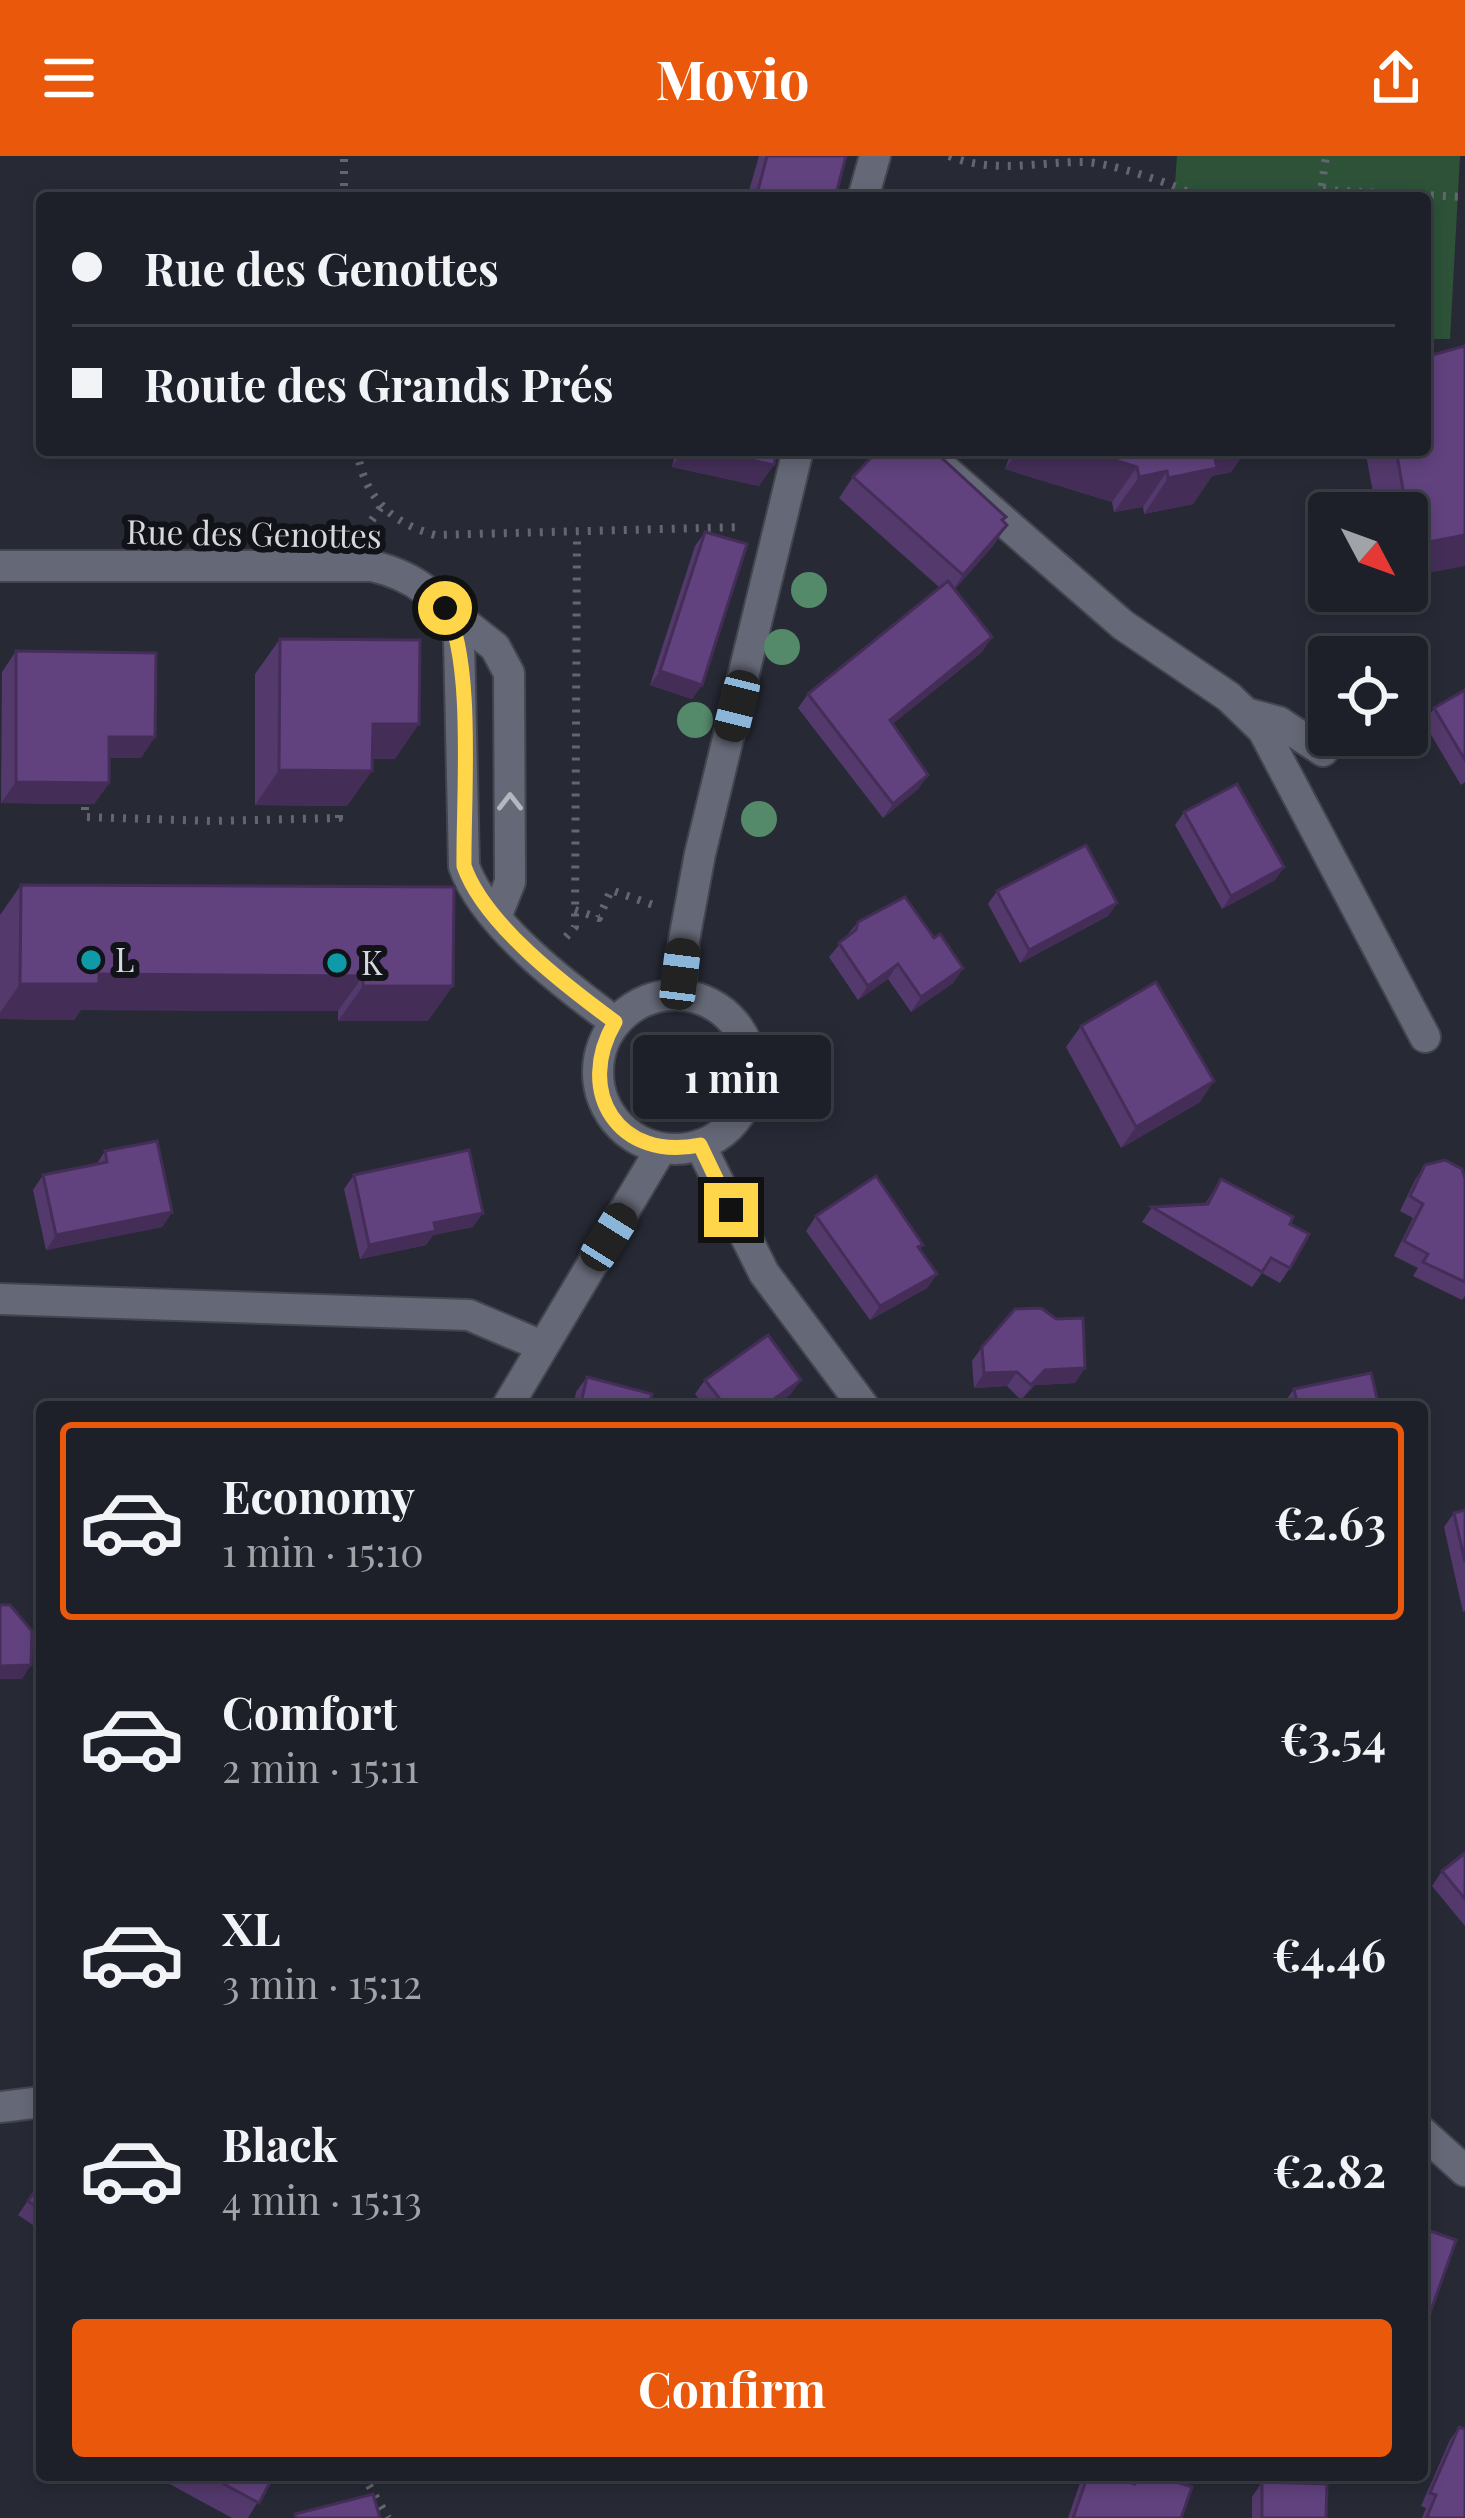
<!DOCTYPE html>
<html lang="en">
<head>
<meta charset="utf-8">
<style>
	:root { --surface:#1d2028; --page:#252830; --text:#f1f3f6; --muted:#a0a3a8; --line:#3b3e45; --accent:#ea580c }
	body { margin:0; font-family:"Playfair Display",serif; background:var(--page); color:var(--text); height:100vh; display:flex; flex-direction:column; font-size:45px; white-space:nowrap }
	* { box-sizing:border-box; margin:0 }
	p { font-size:39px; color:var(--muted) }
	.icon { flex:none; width:66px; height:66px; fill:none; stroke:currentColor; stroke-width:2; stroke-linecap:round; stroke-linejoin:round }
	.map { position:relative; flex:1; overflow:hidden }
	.drawer { position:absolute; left:36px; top:1245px; width:1392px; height:1080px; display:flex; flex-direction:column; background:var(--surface); border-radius:12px; box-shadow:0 6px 18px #0003,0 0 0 3px var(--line) }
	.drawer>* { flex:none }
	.top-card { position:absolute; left:36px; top:36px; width:1395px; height:264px; border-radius:12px; box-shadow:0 6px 18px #0003,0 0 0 3px var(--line); display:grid; align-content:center; height:264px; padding:0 36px; background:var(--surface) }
	.needle { width:78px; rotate:131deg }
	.fabs { position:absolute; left:1308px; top:336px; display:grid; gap:24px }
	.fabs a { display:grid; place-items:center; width:120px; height:120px; border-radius:12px; background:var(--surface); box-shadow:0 6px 18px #0003,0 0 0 3px var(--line); font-size:60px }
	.end { position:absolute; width:54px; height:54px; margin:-27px; border:15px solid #ffd54a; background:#111; box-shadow:0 0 0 6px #111 }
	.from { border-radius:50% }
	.bubble { position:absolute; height:84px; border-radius:12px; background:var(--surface); box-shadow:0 6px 18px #0003,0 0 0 3px var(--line); font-size:39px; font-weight:700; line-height:84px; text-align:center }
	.car { position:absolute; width:36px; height:72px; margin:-36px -18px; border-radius:15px; box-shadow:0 0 9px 3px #0007; background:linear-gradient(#222 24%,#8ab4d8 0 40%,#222 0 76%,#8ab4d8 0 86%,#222 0) }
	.top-card b { display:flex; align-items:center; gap:42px; height:114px; font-size:45px }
	.top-card b+b { border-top:3px solid var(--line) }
	.top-card i { width:30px; height:30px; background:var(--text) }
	ul { padding:21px 0 0; list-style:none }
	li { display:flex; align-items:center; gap:36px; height:198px; margin:0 24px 18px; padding:0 12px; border:6px solid transparent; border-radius:12px }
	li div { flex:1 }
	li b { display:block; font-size:45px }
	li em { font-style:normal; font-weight:700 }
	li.on { border-color:var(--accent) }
	li>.icon { width:108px; height:108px; stroke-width:1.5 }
	.action { display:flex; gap:24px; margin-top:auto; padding:24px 36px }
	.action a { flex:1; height:138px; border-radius:12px; background:var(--accent); color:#fff; font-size:48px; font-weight:700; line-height:138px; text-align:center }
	header { display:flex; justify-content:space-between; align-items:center; height:156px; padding:0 36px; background:var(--accent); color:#fff; font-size:54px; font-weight:700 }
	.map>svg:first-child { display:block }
</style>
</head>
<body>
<header><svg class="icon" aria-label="menu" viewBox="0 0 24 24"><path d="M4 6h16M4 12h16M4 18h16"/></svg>Movio<svg class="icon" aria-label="share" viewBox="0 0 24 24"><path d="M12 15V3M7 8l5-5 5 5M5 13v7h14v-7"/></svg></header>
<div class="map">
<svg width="1465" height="2362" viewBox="0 0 1465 2362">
	<rect width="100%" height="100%" fill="#272a35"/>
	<!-- green -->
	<path fill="#2d5238" d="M1177,0H1460L1450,183H1425V42H1174Z"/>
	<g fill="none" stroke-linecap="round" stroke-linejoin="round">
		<!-- minor casing -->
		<g stroke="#43454f" stroke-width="34">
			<g id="minor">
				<path d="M863,42L875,0"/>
				<path d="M922,294L1123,469L1229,541L1263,574L1425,881"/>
				<path d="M0,410H372C414,420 445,441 459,483L464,710C484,768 566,830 615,866"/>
				<path d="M448,454L495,491L509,517L510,726L496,761"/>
				<path d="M1249,558L1279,566L1323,595"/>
				<circle cx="675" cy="916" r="77"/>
				<path d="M680,839L684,784L700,698L798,294"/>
				<path d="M700,989L764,1117L864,1251"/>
				<path d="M0,1143L469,1159L542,1190"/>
				<path d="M507,1251L661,993"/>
				<path d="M0,1951L42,1946"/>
				<path d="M1422,1976L1465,2015"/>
			</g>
		</g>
		<!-- path -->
		<g stroke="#636670" stroke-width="8" stroke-dasharray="3 9" stroke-linecap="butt">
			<path d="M949,0C994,18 1036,6 1082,6C1106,5 1180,30 1201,42"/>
			<path d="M1323,34L1465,41"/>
			<path d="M344,42V0"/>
			<path d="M1320,42L1326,0"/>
			<path d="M357,294C364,341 391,367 435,379L740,371"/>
			<path d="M365,374L381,351"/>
			<path d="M85,639V661L212,665L339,662V642"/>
			<path d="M575,754L599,762L611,734L653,749"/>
			<path d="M566,781L575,771L577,378"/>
			<path d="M363,2319L388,2362"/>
		</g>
		<!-- minor -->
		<use href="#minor" stroke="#656876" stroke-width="30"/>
	</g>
	<!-- trees -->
	<g fill="#54896a">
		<circle cx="809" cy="434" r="18"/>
		<circle cx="782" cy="491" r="18"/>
		<circle cx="695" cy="564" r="18"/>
		<circle cx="759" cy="663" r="18"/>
	</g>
	<!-- wall -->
	<g fill="#53396c">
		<path d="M759,0H846L835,42H747Z"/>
		<path d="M1465,190L1407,421V357H1377L1365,294H1425Z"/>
		<path d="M676,294H777L759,330L672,311Z"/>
		<path d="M1012,294H1246L1231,316L1212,320L1193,348L1144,358L1143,351L1114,356L1112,346L1005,313Z"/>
		<path d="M853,321L1006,361L1003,365L1007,369L993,390L954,434L992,481L982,496L892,568L928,619L918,633L883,662L798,552L808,538L939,431L839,342Z"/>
		<path d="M705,376L702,529L692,543L650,529L695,390Z"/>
		<path d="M280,483L395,603H372L347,650L255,649V518Z"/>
		<path d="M16,495L141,602H109V627L94,648L1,647L2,516Z"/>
		<path d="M1465,534V626L1461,629L1424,567L1434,552Z"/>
		<path d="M1184,656L1284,711L1275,724L1222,753L1175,669Z"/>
		<path d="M21,729L454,731L428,865H338V855L81,854L74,864L0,863V759Z"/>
		<path d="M997,735L1117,747L1108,760L1020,807L988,748Z"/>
		<path d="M858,766L934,782L963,812L953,827L911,856L888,823L858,844L829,801Z"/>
		<path d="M1081,870L1200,946L1121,992L1066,891Z"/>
		<path d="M105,995L172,1056L162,1071L46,1094L33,1034L43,1019L96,1009Z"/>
		<path d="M1425,1009L1465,1023V1140L1462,1144L1413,1120L1418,1112L1394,1100L1413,1062L1400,1055L1415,1024Z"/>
		<path d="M354,1019L473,1071L433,1079L426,1089L360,1103L344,1033Z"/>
		<path d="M1221,1023L1290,1068V1112L1280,1127L1262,1117L1252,1131L1142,1066L1152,1051L1205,1048Z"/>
		<path d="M816,1060L920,1094L937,1118L927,1132L870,1164L806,1075Z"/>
		<path d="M982,1191L1075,1227L1035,1229L1021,1244L1007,1230L974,1232L972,1205Z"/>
		<path d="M587,1221L648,1251H573L576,1236Z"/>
		<path d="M705,1224L791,1238L773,1251H705L695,1238Z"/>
		<path d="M1294,1233L1379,1251H1284L1283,1248Z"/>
		<path d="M1465,1354V1455L1463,1456L1444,1371L1454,1357Z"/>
		<path d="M1465,1697V1770L1432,1730L1442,1715Z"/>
		<path d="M42,2024V2075L18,2059Z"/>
		<path d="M1459,2271L1465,2362H1422L1426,2352L1421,2350L1450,2284Z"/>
		<path d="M153,2319H274L248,2362H232Z"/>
		<path d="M1086,2319L1131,2327L1136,2319H1155L1181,2362H1068L1080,2327Z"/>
		<path d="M1262,2326L1326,2362H1252V2341Z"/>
	</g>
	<!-- shaded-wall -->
	<g fill="#442e58">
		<path d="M684,294H706L774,309L759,330L672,311Z"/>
		<path d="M1019,294H1082L1137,311L1112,346L1005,313Z"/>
		<path d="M1210,294H1246L1231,316L1212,320L1193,348L1144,358L1168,322Z"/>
		<path d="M1167,315L1143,351L1114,356L1139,321Z"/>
		<path d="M1007,369L993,390L949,440L963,419Z"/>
		<path d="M1465,379V410L1407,421V398L1413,389Z"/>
		<path d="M992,481L982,496L879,579L890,564Z"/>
		<path d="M660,515L702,529L692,543L650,529Z"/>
		<path d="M373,568H419L395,603H348Z"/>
		<path d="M109,581H155L141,602H94Z"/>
		<path d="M279,614L372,615L347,650L255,649Z"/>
		<path d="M928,619L918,633L883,662L893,648Z"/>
		<path d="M16,626L109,627L94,648L1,647Z"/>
		<path d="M1284,711L1275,724L1222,753L1231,740Z"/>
		<path d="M1117,747L1108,760L1020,807L1029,794Z"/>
		<path d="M898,808L888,823L858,844L868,830Z"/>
		<path d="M963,812L953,827L911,856L921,841Z"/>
		<path d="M99,818L363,820L338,855L81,854L74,864L0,863V857L20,828Z"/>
		<path d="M363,830H453L428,865H338Z"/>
		<path d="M1214,925L1200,946L1121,992L1136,971Z"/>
		<path d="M172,1056L162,1071L46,1094L56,1079Z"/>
		<path d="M483,1057L473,1071L433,1079L426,1089L360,1103L369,1089L434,1067Z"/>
		<path d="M937,1118L927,1132L870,1164L880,1150Z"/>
		<path d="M1085,1212L1075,1227L1035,1229L1021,1244L1045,1214Z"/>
		<path d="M1017,1216L1007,1230L974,1232L984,1217Z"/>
		<path d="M801,1224L791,1238L773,1251H763Z"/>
		<path d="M31,1509L22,1523H0V1510Z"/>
	</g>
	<!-- building -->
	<g fill="#61427e" stroke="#442e58" stroke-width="3">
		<path d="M767,0H846L835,42H756Z"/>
		<path d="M1465,190V379L1413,389L1396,294H1425V201Z"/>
		<path d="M706,294H777L774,309Z"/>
		<path d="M878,294H933L1006,361L1002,364L1007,369L963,419L853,321Z"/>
		<path d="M1082,294H1213L1217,312L1168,322L1167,315L1139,321L1137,311Z"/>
		<path d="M705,376L747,388L702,529L660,515Z"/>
		<path d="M948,425L992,481L890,564L928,619L893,648L808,538Z"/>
		<path d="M280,483L420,484L419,568H373L372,615L279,614Z"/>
		<path d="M16,495L156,497L155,581H109V627L16,626Z"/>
		<path d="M1465,534V604L1434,552Z"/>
		<path d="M1237,628L1284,711L1231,740L1184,656Z"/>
		<path d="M1086,689L1117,747L1029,794L997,735Z"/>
		<path d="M21,729L454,731L453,830H363V820L99,818V828H20Z"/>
		<path d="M905,741L934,782L940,778L963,812L921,841L898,808L868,830L839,787L856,774L858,766Z"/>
		<path d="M1156,826L1214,925L1136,971L1081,870Z"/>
		<path d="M157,985L172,1056L56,1079L43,1019L107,1006L105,995Z"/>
		<path d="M469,994L483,1057L434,1067L436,1075L369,1089L354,1019Z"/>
		<path d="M1445,1004L1462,1013L1465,1023V1126L1423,1106L1428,1098L1404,1085L1423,1048L1410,1040L1425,1009Z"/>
		<path d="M876,1020L923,1089L918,1091L937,1118L880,1150L816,1060Z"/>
		<path d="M1221,1023L1293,1061L1290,1068L1309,1078L1290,1112L1271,1102L1262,1116L1152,1051L1208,1048Z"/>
		<path d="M1041,1152L1056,1163L1083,1162L1085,1212L1045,1214L1031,1229L1017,1216L984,1217L982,1191L1015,1153Z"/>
		<path d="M768,1179L801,1224L763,1251H726L705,1224Z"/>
		<path d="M1371,1217L1379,1251H1298L1294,1233Z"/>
		<path d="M587,1221L652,1238L648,1251H580Z"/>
		<path d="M1465,1354V1406L1454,1357Z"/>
		<path d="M0,1449H10L32,1475L31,1509L0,1510Z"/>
		<path d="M1465,1697V1743L1442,1715Z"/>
		<path d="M42,2024V2054L28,2045Z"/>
		<path d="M1422,2072L1456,2084L1423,2177H1422Z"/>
		<path d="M1459,2271L1465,2273V2362H1430L1427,2361L1436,2339L1430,2337Z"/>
		<path d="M207,2319H274L259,2347Z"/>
		<path d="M1088,2319H1108L1135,2328L1138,2319H1155L1192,2331L1181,2362H1073Z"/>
		<path d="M1262,2326L1327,2328L1326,2362H1262Z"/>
		<path d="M373,2338L380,2362H296L295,2358Z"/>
	</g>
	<!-- one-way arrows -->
	<defs><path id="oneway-chevron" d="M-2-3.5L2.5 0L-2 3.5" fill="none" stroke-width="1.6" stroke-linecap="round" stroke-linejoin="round" transform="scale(3)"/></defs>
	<use stroke="#b4b6c0" href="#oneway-chevron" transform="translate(510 646) rotate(-90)"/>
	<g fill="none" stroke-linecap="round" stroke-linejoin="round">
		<!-- route -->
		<path stroke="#ffd54a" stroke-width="15" d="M445,452C475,503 463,646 464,710C484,768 566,830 615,866C574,936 619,1006 700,989L731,1054"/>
	</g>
	<!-- markers -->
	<g fill="#0f9aa8" stroke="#111318" stroke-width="4.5">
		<circle cx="91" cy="804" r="12"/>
		<circle cx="337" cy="807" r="12"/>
	</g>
	<g text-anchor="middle" stroke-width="12" stroke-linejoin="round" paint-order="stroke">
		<!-- street labels -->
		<g font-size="33" fill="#d6d8e0" stroke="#111318">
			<text transform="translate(254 378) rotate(1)" y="12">Rue des Genottes</text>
		</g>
		<!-- poi labels -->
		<g font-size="33" fill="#d6d8e0" stroke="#111318" text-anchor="start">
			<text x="115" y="816">L</text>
			<text x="361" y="819">K</text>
		</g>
	</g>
</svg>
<div class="fabs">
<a><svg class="needle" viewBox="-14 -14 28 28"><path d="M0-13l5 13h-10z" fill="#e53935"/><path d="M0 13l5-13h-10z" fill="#a0a3a8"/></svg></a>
<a><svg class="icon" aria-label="locate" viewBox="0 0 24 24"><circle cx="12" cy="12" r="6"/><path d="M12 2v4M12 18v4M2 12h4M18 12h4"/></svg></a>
</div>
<i class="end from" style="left:445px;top:452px"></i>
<i class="end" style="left:731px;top:1054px"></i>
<div class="bubble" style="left:633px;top:879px;width:198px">1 min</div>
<i class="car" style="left:737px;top:550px;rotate:194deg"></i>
<i class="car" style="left:680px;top:818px;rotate:7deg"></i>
<i class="car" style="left:609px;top:1081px;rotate:32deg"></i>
<div class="top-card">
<b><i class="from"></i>Rue des Genottes</b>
<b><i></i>Route des Grands Prés</b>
</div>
<section class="drawer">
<ul>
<li class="on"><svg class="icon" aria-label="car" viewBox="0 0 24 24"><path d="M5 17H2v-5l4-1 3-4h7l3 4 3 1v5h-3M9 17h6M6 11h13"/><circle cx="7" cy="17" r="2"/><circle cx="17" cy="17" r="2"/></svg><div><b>Economy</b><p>1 min · 15:10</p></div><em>€2.63</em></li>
<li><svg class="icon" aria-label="car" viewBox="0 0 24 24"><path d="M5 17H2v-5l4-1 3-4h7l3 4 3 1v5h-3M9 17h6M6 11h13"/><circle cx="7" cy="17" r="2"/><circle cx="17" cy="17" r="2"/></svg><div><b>Comfort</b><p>2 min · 15:11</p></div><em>€3.54</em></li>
<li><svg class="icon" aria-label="car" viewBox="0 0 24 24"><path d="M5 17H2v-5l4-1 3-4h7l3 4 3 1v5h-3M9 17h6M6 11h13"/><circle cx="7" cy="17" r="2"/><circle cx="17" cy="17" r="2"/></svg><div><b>XL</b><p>3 min · 15:12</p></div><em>€4.46</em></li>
<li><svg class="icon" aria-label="car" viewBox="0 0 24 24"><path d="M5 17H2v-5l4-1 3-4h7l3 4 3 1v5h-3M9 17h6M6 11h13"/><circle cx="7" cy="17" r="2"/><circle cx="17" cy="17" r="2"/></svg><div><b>Black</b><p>4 min · 15:13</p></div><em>€2.82</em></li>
</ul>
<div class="action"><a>Confirm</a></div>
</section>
</div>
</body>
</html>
